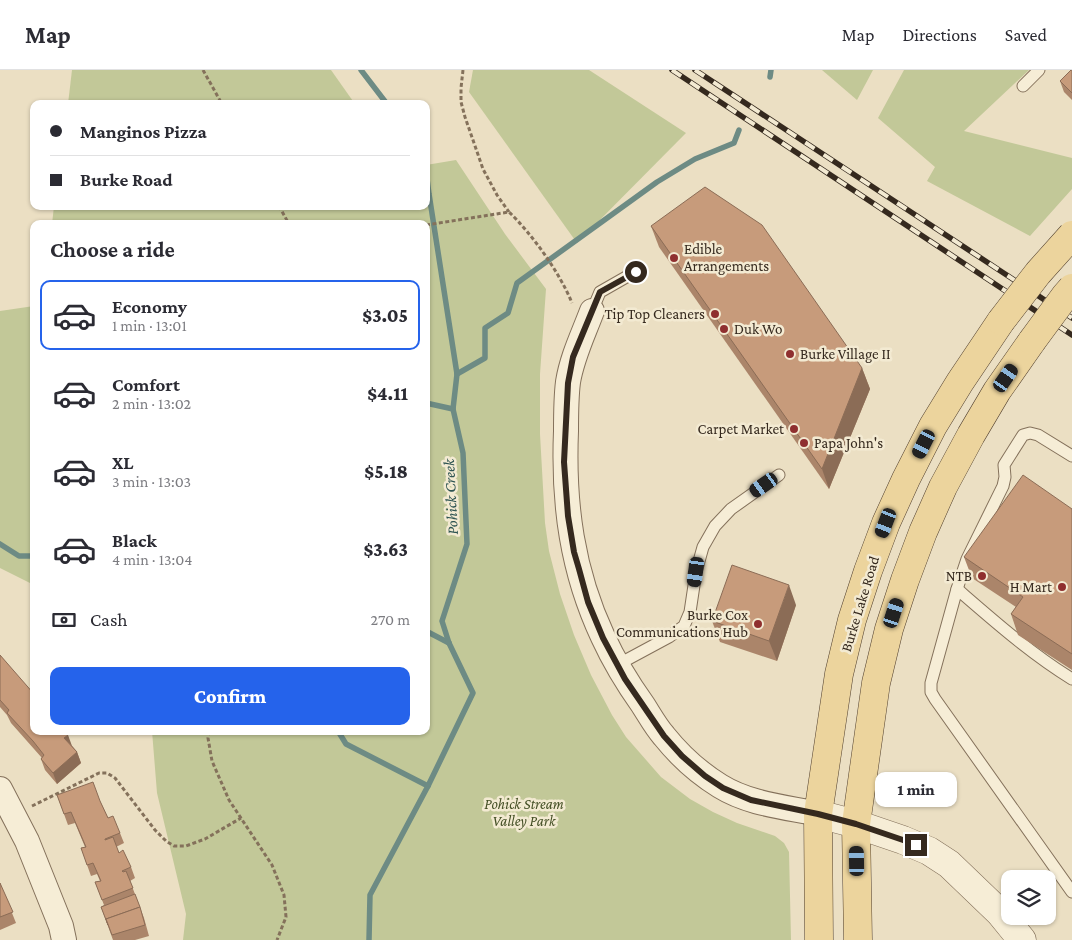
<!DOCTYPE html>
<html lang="en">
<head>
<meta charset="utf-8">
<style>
	:root { --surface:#fff; --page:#f7f7f7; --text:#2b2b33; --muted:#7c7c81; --line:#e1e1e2; --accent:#2563eb }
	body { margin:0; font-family:"Crimson Pro",serif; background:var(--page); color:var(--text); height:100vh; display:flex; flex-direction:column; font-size:19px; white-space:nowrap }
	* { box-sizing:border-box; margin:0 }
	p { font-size:16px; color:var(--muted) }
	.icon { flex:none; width:28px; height:28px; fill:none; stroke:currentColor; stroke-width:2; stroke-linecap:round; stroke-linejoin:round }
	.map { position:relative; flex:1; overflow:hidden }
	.drawer { position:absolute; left:30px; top:150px; width:400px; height:515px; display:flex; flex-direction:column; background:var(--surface); border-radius:10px; box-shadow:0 1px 4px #0004 }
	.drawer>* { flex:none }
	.guide { position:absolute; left:30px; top:30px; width:400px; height:110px; border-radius:10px; box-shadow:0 1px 4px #0004; display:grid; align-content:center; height:110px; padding:0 20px; background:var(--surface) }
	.buttons { position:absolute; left:1001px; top:800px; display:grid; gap:10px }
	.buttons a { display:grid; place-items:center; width:55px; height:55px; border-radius:10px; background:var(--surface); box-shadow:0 1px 4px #0004; font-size:25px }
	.end { position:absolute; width:22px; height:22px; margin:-11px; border:6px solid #35291e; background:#fff; box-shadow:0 0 0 2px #fff }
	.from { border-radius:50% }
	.bubble { position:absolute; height:35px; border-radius:10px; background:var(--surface); box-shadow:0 1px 4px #0004; font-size:16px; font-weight:800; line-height:35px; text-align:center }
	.car { position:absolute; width:15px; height:30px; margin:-15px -8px; border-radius:6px; box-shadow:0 0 4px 1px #0007; background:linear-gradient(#222 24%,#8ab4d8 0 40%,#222 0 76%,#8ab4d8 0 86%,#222 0) }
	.guide b { display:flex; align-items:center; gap:18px; height:48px; font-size:19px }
	.guide b+b { border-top:1px solid var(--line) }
	.guide i { width:12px; height:12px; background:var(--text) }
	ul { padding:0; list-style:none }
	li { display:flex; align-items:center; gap:15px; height:70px; margin:0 10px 8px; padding:0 10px; border:2px solid transparent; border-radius:10px }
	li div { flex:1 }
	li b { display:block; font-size:19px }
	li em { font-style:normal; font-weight:800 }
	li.active { border-color:var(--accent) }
	li>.icon { width:45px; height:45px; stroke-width:1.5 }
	h2 { padding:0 20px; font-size:22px; line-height:60px }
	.pay { display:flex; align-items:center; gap:12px; height:55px; padding:0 20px; font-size:19px }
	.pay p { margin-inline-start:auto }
	.cta { display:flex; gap:10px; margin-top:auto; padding:10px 20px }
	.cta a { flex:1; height:58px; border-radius:10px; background:var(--accent); color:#fff; font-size:20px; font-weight:800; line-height:58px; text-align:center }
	header { display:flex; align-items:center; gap:30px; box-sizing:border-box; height:70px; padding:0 25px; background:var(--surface); border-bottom:1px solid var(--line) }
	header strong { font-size:24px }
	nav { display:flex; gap:28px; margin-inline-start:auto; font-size:18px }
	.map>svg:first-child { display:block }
</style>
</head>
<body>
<header>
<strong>Map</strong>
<nav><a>Map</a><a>Directions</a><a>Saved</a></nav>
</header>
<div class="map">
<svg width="1072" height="870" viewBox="0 0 1072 870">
	<rect width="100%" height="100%" fill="#ebdfc3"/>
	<!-- green -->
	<g fill="#c2c898">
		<path d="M72,0H331L355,34H68Z"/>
		<path d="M473,0H589L686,63L577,173L469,22Z"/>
		<path d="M822,0H873L857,30Z"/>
		<path d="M904,0H1029L964,61L1072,88V119L1030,166L927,111L935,97L878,48Z"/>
		<path d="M456,90L505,164L546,219L540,304V364L545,453L549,481L560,524L574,565L591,605L612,645L626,667L661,707L690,729L713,742L737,753L775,766L784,773L789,782L791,870H183L186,844L157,723L152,661H426V154H52L54,136H426V95Z"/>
		<path d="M34,236V515L0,498V241Z"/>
	</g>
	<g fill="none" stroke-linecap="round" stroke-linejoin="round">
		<!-- stream -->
		<g stroke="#6d8b84" stroke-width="5.5">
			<path d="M361,0L387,34"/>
			<path d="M770,7L771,0"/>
			<path d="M457,304L485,288V258L508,243L517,213L603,151L657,112L695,89L734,73L739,60"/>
			<path d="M426,333L453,339"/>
			<path d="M0,474L19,486H34"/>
			<path d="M426,561L449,573"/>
			<path d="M338,661L346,674L428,716"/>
			<path d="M369,870L370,825L428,716L473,623L449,573L442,551L467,474L463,383L453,339L457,304L429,124L426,101"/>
		</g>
		<!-- service casing -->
		<g stroke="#84715b" stroke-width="13">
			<g id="service">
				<path d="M1023,16L1039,0"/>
				<path d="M592,241L600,222L635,202"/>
				<path d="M1072,386L1038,365L1030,363L1023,365L1004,395L1005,407L1003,416L967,489L957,519L931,613V622L935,629L1072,822"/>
				<path d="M957,519C994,551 1030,583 1072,609"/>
				<path d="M617,595L669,567L684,556L690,542L696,502L703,477L715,456L731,439L779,405"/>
			</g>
		</g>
		<!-- minor casing -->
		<g stroke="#84715b" stroke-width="26">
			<g id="minor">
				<path d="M592,241C583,265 572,287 568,312C566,328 566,345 566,361C563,434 572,501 603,567C614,591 628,614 643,635C650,646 656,657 664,666C680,686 699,703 720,716C749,734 785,737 818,744"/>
				<path d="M0,719L27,771L61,856L64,870"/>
			</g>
		</g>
		<!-- tertiary casing -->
		<g stroke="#84715b" stroke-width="29">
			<path id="tertiary" d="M818,744L856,754L903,770L929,781L949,794L1000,843L1022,870"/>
		</g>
		<!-- primary casing -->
		<g stroke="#52402f" stroke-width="29">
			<g id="primary">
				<path d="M819,870L818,744L839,604L852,550L868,501L886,453L906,409L933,356L960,312L1001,251"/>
				<path d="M858,870L856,754L876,613L889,559L905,510L923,462L943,417L971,365L997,321L1032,271"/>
			</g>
		</g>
		<!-- path -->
		<g stroke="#84715b" stroke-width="3" stroke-dasharray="4 2.5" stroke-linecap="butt">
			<path d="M203,0L222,34"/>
			<path d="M463,0L461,18V32L465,47L483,99L497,125L509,142"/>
			<path d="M279,136L289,154"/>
			<path d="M426,155L509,142C532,164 560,203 572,233"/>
			<path d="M209,661L208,668L212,691L229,730L272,795L284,825L286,847L277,870"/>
			<path d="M32,736L99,703H107L115,708L155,760L166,771L174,776H186L205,769L241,748"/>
		</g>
		<!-- service -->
		<use href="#service" stroke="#f6edd6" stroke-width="11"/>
		<!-- minor -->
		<use href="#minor" stroke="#f6edd6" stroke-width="24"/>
		<!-- tertiary -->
		<use href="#tertiary" stroke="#f6edd6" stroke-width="28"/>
		<!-- primary -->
		<use href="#primary" stroke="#ecd49d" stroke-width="28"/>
		<!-- rail casing -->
		<g stroke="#35291e" stroke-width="5.5">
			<g id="rail">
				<path d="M672,0L1072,265"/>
				<path d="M695,0L1072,248"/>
			</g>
		</g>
		<!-- rail -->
		<use href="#rail" stroke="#f3ead2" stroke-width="4" stroke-dasharray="11" stroke-linecap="butt"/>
		<!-- primary-bridge casing -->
		<g stroke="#52402f" stroke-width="29" stroke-linecap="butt">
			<g id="primary-bridge">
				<path d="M1001,251L1038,203L1072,165"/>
				<path d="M1032,271L1065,226L1072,218"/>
			</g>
		</g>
		<!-- primary-bridge -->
		<use href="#primary-bridge" stroke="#ecd49d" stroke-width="28"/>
	</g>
	<!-- wall -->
	<g fill="#ab856a">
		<path d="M1072,0V30L1064,22L1060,11Z"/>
		<path d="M651,156L862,298L870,319L829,419L659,177Z"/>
		<path d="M1072,439V600L1018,565L1011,544L1016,537L972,508L964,487Z"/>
		<path d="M796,535L777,591L720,572L712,551Z"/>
		<path d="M0,585L77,682L81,693L57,714L45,700L41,689L42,688L11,653L7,645L0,637Z"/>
		<path d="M57,725L100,731L108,748L120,763L124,773L116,777L119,783L131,797L135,808L130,811L144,848L149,866L135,870H113L101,837L104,835L95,812L100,811L97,804L91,806L81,778L85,777L75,753L68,755Z"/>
		<path d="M0,813L16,853L0,860Z"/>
	</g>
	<!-- shaded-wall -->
	<g fill="#8b6c56">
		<path d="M862,298L870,319L829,419L822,399Z"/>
		<path d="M789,515L796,535L777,591L769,571Z"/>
		<path d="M68,665L72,676L64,668Z"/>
		<path d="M77,682L81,693L57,714L53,703Z"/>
	</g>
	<!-- building -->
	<g fill="#c79b7b" stroke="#8b6c56">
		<path d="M1071,0H1072V23L1060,11Z"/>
		<path d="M705,117L762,155L862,298L822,399L651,156Z"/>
		<path d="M1023,405L1072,439V584L1011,544L1023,527L964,487Z"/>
		<path d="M732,495L789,515L769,571L712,551Z"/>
		<path d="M0,585L34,624V661H65L68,665L64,668L77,682L53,703L41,689L44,685L33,671L7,643L9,640L0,630Z"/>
		<path d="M93,712L100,731L108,748L113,746L120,763L105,769V770L113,767L119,783L123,780L131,797L122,801L123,802L126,801L133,818L102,830L95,812L101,811L93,793L87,795L81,778L86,777L71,742L64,744L57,725Z"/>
		<path d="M0,813L13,842L0,847Z"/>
		<path d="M135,824L140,837L106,849L108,855L101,837Z"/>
		<path d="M140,837L145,855L112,865L106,849Z"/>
	</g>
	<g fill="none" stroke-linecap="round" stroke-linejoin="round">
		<!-- route -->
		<path stroke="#35291e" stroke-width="6" d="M636,202L600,222L573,287L568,313L564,392L568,446L574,482L579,499L588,532L603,568L625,609L664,666L682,686L705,706L723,718L751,730L818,744L856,754L903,770L916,775"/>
	</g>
	<!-- markers -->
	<g fill="#8f2f2f" stroke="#f3ead2" stroke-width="2">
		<circle cx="674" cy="188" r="5"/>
		<circle cx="715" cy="244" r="5"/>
		<circle cx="724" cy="259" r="5"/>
		<circle cx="790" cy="284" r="5"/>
		<circle cx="794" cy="359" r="5"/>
		<circle cx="804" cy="373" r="5"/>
		<circle cx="982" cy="506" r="5"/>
		<circle cx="1062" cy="517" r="5"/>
		<circle cx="758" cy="554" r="5"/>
	</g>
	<g text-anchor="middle" stroke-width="5" stroke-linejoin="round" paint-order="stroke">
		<!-- poi labels -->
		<g font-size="15" fill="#35291e" stroke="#f3ead2" text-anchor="end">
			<text x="684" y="184" text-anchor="start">Edible<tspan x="684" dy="17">Arrangements</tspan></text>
			<text x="705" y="249">Tip Top Cleaners</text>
			<text x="734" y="264" text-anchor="start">Duk Wo</text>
			<text x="800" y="289" text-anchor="start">Burke Village II</text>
			<text x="784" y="364">Carpet Market</text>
			<text x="814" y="378" text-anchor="start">Papa John's</text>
			<text x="972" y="511">NTB</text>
			<text x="1052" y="522">H Mart</text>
			<text x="748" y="550">Burke Cox<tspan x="748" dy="17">Communications Hub</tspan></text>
		</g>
		<!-- street labels -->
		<g font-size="15" fill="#35291e" stroke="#f3ead2">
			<text transform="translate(860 534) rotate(-73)" y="5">Burke Lake Road</text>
		</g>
		<!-- park labels -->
		<g font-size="15" font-style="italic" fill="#455026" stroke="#f3ead2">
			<text x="524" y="739">Pohick Stream<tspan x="524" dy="17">Valley Park</tspan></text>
		</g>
		<!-- water labels -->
		<g font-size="16" font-style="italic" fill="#2e5452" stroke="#f3ead2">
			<text transform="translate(450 427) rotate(-93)" y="6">Pohick Creek</text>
		</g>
	</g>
</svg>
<div class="buttons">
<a><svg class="icon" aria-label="layers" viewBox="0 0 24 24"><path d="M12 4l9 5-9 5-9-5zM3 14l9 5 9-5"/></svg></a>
</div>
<i class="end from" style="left:636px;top:202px"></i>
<i class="end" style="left:916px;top:775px"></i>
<div class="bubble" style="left:875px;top:702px;width:82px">1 min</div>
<i class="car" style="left:1006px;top:308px;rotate:35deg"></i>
<i class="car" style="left:924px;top:374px;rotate:207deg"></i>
<i class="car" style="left:764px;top:415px;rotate:235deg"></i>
<i class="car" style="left:886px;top:453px;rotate:201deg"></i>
<i class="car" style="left:696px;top:502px;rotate:188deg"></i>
<i class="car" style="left:894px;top:543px;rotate:18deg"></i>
<i class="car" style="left:857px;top:791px;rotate:359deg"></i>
<div class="guide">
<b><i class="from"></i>Manginos Pizza</b>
<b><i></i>Burke Road</b>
</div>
<section class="drawer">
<h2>Choose a ride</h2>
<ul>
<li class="active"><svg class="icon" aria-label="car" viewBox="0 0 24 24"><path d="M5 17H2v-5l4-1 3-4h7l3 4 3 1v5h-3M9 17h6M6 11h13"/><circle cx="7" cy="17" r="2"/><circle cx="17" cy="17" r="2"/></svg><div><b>Economy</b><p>1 min · 13:01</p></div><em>$3.05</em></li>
<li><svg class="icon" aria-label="car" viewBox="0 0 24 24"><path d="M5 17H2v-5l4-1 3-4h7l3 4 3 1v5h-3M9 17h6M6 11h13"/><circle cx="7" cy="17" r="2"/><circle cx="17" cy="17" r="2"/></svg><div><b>Comfort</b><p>2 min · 13:02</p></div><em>$4.11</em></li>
<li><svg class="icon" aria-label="car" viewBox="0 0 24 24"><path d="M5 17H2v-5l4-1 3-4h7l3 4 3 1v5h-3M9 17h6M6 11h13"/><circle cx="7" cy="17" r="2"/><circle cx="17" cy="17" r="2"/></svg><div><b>XL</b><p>3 min · 13:03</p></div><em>$5.18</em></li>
<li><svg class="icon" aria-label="car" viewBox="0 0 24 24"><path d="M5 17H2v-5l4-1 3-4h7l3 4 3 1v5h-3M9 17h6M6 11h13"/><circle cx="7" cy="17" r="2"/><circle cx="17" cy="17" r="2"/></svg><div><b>Black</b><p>4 min · 13:04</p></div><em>$3.63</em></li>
</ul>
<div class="pay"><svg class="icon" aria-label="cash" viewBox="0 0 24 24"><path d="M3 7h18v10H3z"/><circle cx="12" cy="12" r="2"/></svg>Cash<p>270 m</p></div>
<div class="cta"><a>Confirm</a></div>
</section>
</div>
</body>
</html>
